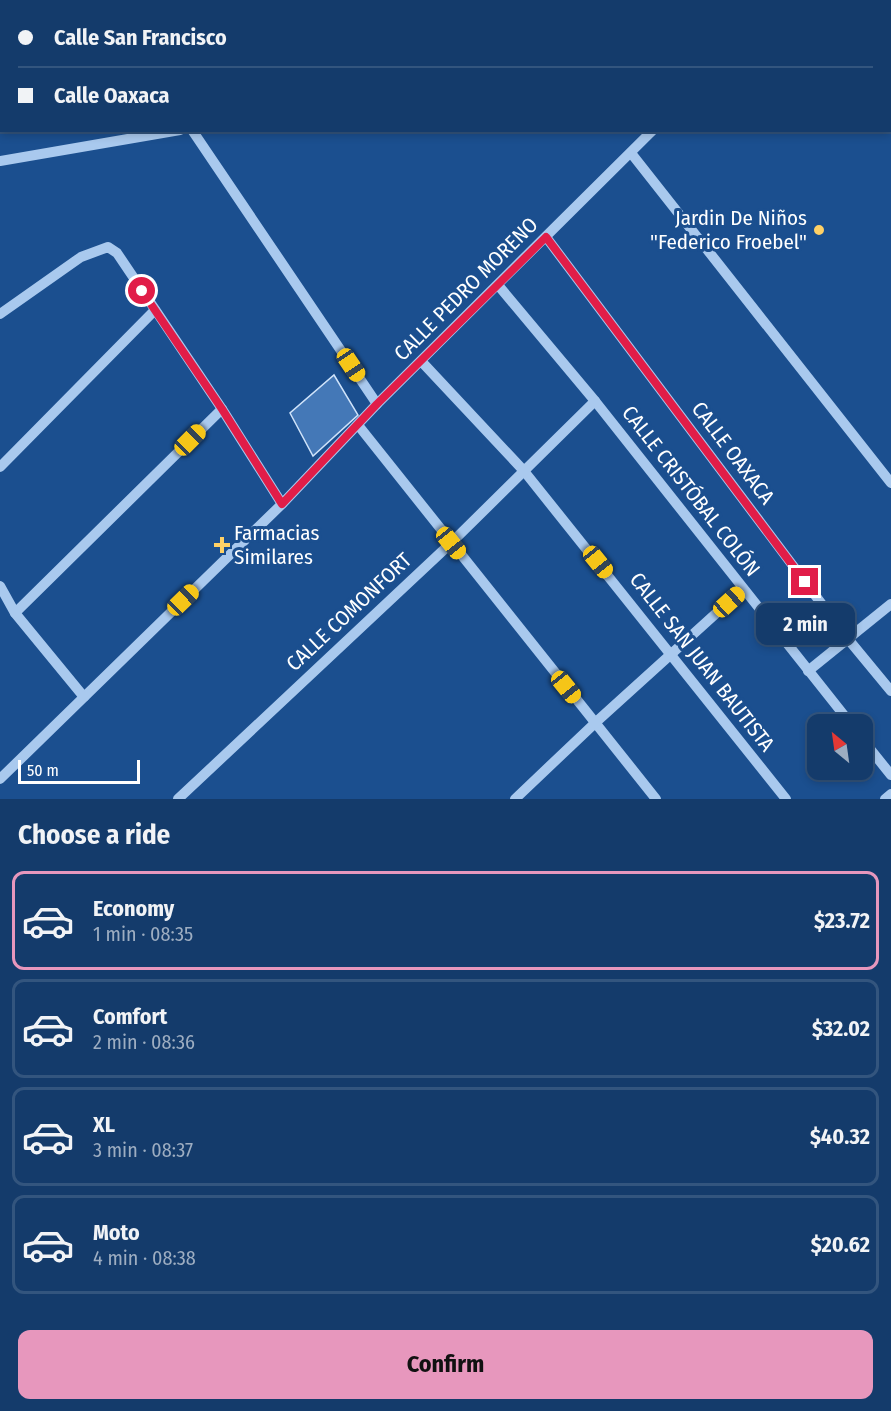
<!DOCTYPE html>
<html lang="en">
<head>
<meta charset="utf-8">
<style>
	:root { --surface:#143b6b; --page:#1d4271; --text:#f1f3f6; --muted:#9dadc1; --line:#33557e; --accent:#e797bd }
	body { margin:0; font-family:"Fira Sans Condensed",sans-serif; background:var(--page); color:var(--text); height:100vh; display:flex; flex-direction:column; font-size:22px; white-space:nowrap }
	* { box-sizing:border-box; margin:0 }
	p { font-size:20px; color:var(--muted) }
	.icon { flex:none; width:33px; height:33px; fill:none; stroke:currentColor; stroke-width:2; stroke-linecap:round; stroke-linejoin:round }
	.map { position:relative; height:799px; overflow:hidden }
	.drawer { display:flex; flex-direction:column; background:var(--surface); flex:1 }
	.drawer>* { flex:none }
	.top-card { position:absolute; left:0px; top:0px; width:891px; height:132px; box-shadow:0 3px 9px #0003,0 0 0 2px var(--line); display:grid; align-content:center; height:132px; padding:0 18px; background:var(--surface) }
	.needle { width:39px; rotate:331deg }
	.controls { position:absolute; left:807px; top:714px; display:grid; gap:12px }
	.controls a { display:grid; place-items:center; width:66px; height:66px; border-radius:12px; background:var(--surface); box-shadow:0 3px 9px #0003,0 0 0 2px var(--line); font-size:30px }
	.scale { position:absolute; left:18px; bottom:15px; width:122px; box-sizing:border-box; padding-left:6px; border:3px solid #fff; border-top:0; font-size:16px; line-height:21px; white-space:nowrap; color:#fff; -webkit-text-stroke:4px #1b4f8f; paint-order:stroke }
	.end { position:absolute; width:27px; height:27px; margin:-14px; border:8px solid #e11d48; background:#fff; box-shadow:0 0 0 3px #fff }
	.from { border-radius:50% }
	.bubble { position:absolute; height:42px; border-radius:12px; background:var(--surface); box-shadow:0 3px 9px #0003,0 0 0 2px var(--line); font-size:20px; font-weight:700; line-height:42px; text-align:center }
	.car { position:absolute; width:18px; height:36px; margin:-18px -9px; border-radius:8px; box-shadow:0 0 4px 2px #0007; background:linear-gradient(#f5c518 24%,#345 0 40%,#f5c518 0 76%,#345 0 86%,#f5c518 0) }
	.top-card b { display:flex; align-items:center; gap:21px; height:57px; font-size:22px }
	.top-card b+b { border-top:2px solid var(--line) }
	.top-card i { width:15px; height:15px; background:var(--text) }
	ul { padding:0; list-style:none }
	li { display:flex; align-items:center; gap:18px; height:99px; margin:0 12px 9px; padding:0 6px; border:3px solid var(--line); border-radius:12px }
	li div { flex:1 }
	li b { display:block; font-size:22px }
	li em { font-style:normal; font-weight:700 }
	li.active { border-color:var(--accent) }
	li>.icon { width:54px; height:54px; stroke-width:1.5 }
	h2 { padding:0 18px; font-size:27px; line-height:72px }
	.cta { display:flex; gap:12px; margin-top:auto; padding:12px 18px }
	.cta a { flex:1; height:69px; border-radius:12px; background:var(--accent); color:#111; font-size:24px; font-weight:700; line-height:69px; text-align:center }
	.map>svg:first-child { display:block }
</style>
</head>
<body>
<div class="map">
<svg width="891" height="799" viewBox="0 0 891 799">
	<rect width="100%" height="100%" fill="#1b4f8f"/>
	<!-- building -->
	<path fill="#4478b7" stroke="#cfe3fa" stroke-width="1.5" d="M334,375L358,415L313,456L290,413Z"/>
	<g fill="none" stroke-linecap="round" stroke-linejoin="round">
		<!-- minor -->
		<g stroke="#a9c9ee" stroke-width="10">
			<path d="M174,0L175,2"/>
			<path d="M269,0L270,2"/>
			<path d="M673,0L675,2"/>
			<path d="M759,0L768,2"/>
			<path d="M302,2L310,0"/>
			<path d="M740,2L749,0"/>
			<path d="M785,2L787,0"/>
			<path d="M0,46L2,54"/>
			<path d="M890,54L891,55"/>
			<path d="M0,69H2"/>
			<path d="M192,130L377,404"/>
			<path d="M631,153L891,483"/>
			<path d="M0,161L180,130"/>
			<path d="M546,237L848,639L891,691"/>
			<path d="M498,285L595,401L851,724"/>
			<path d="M0,314L81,257L108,247L117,253L222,409L282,504"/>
			<path d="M421,361L524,471L786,799"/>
			<path d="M358,425L656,799"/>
			<path d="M0,467L155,310"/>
			<path d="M0,586L15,613L84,697"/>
			<path d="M15,613L222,409"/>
			<path d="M808,671L891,604"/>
			<path d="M862,739L891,775"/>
			<path d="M0,779L282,504L377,404L653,130"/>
			<path d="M178,799L451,543L595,401"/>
			<path d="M515,799L595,723L743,589"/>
			<path d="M885,799L891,794"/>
		</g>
	</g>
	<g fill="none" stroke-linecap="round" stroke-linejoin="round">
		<!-- route -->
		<path stroke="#e11d48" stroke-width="8" d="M142,291L222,409L282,504L377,404L546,237L805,582"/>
	</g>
	<!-- markers -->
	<g fill="#ffd166" stroke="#1b4f8f" stroke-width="2">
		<circle cx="819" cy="230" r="6"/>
		<path d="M219 536h6v6h6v6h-6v6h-6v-6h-6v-6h6z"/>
	</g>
	<g text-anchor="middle" stroke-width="6" stroke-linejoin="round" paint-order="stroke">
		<!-- poi labels -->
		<g font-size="21" fill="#fff" stroke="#1b4f8f" text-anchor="end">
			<text x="807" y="225">Jardin De Niños<tspan x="807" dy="24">"Federico Froebel"</tspan></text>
			<text x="234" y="540" text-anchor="start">Farmacias<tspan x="234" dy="24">Similares</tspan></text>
		</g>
		<!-- street labels -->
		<g font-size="21" fill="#fff" stroke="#1b4f8f">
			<text transform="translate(466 289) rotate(-45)" y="7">CALLE PEDRO MORENO</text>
			<text transform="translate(733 453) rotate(53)" y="7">CALLE OAXACA</text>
			<text transform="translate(691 491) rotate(52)" y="7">CALLE CRISTÓBAL COLÓN</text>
			<text transform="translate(349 612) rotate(-43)" y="7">CALLE COMONFORT</text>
			<text transform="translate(702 662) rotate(52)" y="7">CALLE SAN JUAN BAUTISTA</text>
		</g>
	</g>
</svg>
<div class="controls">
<a><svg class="needle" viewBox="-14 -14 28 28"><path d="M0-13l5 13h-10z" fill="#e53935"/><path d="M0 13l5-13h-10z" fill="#9dadc1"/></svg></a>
</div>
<div class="scale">50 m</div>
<i class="end from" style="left:142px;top:291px"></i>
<i class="end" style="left:805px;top:582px"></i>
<div class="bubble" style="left:756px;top:603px;width:99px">2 min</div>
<i class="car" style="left:351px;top:365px;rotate:146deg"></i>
<i class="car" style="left:190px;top:440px;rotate:45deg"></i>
<i class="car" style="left:451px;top:543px;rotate:141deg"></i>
<i class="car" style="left:598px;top:562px;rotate:141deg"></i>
<i class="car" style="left:183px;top:600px;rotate:46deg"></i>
<i class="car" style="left:729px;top:602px;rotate:48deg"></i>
<i class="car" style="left:566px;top:687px;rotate:141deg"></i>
<div class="top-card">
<b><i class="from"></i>Calle San Francisco</b>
<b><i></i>Calle Oaxaca</b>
</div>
</div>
<section class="drawer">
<h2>Choose a ride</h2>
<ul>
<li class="active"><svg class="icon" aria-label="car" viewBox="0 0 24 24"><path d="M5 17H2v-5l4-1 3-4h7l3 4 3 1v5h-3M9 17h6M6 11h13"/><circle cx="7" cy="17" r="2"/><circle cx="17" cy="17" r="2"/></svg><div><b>Economy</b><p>1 min · 08:35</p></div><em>$23.72</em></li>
<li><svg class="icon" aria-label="car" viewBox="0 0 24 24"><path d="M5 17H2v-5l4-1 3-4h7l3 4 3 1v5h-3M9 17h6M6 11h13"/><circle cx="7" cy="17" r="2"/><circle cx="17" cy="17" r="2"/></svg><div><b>Comfort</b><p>2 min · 08:36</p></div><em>$32.02</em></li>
<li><svg class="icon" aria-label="car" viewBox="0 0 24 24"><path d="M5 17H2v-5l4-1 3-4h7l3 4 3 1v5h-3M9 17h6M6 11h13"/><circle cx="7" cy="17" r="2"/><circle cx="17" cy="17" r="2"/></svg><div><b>XL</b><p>3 min · 08:37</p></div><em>$40.32</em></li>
<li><svg class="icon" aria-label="car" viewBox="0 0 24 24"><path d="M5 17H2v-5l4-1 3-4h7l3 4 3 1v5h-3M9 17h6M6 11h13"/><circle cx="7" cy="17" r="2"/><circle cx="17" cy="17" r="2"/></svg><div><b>Moto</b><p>4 min · 08:38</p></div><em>$20.62</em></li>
</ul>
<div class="cta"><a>Confirm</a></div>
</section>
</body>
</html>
